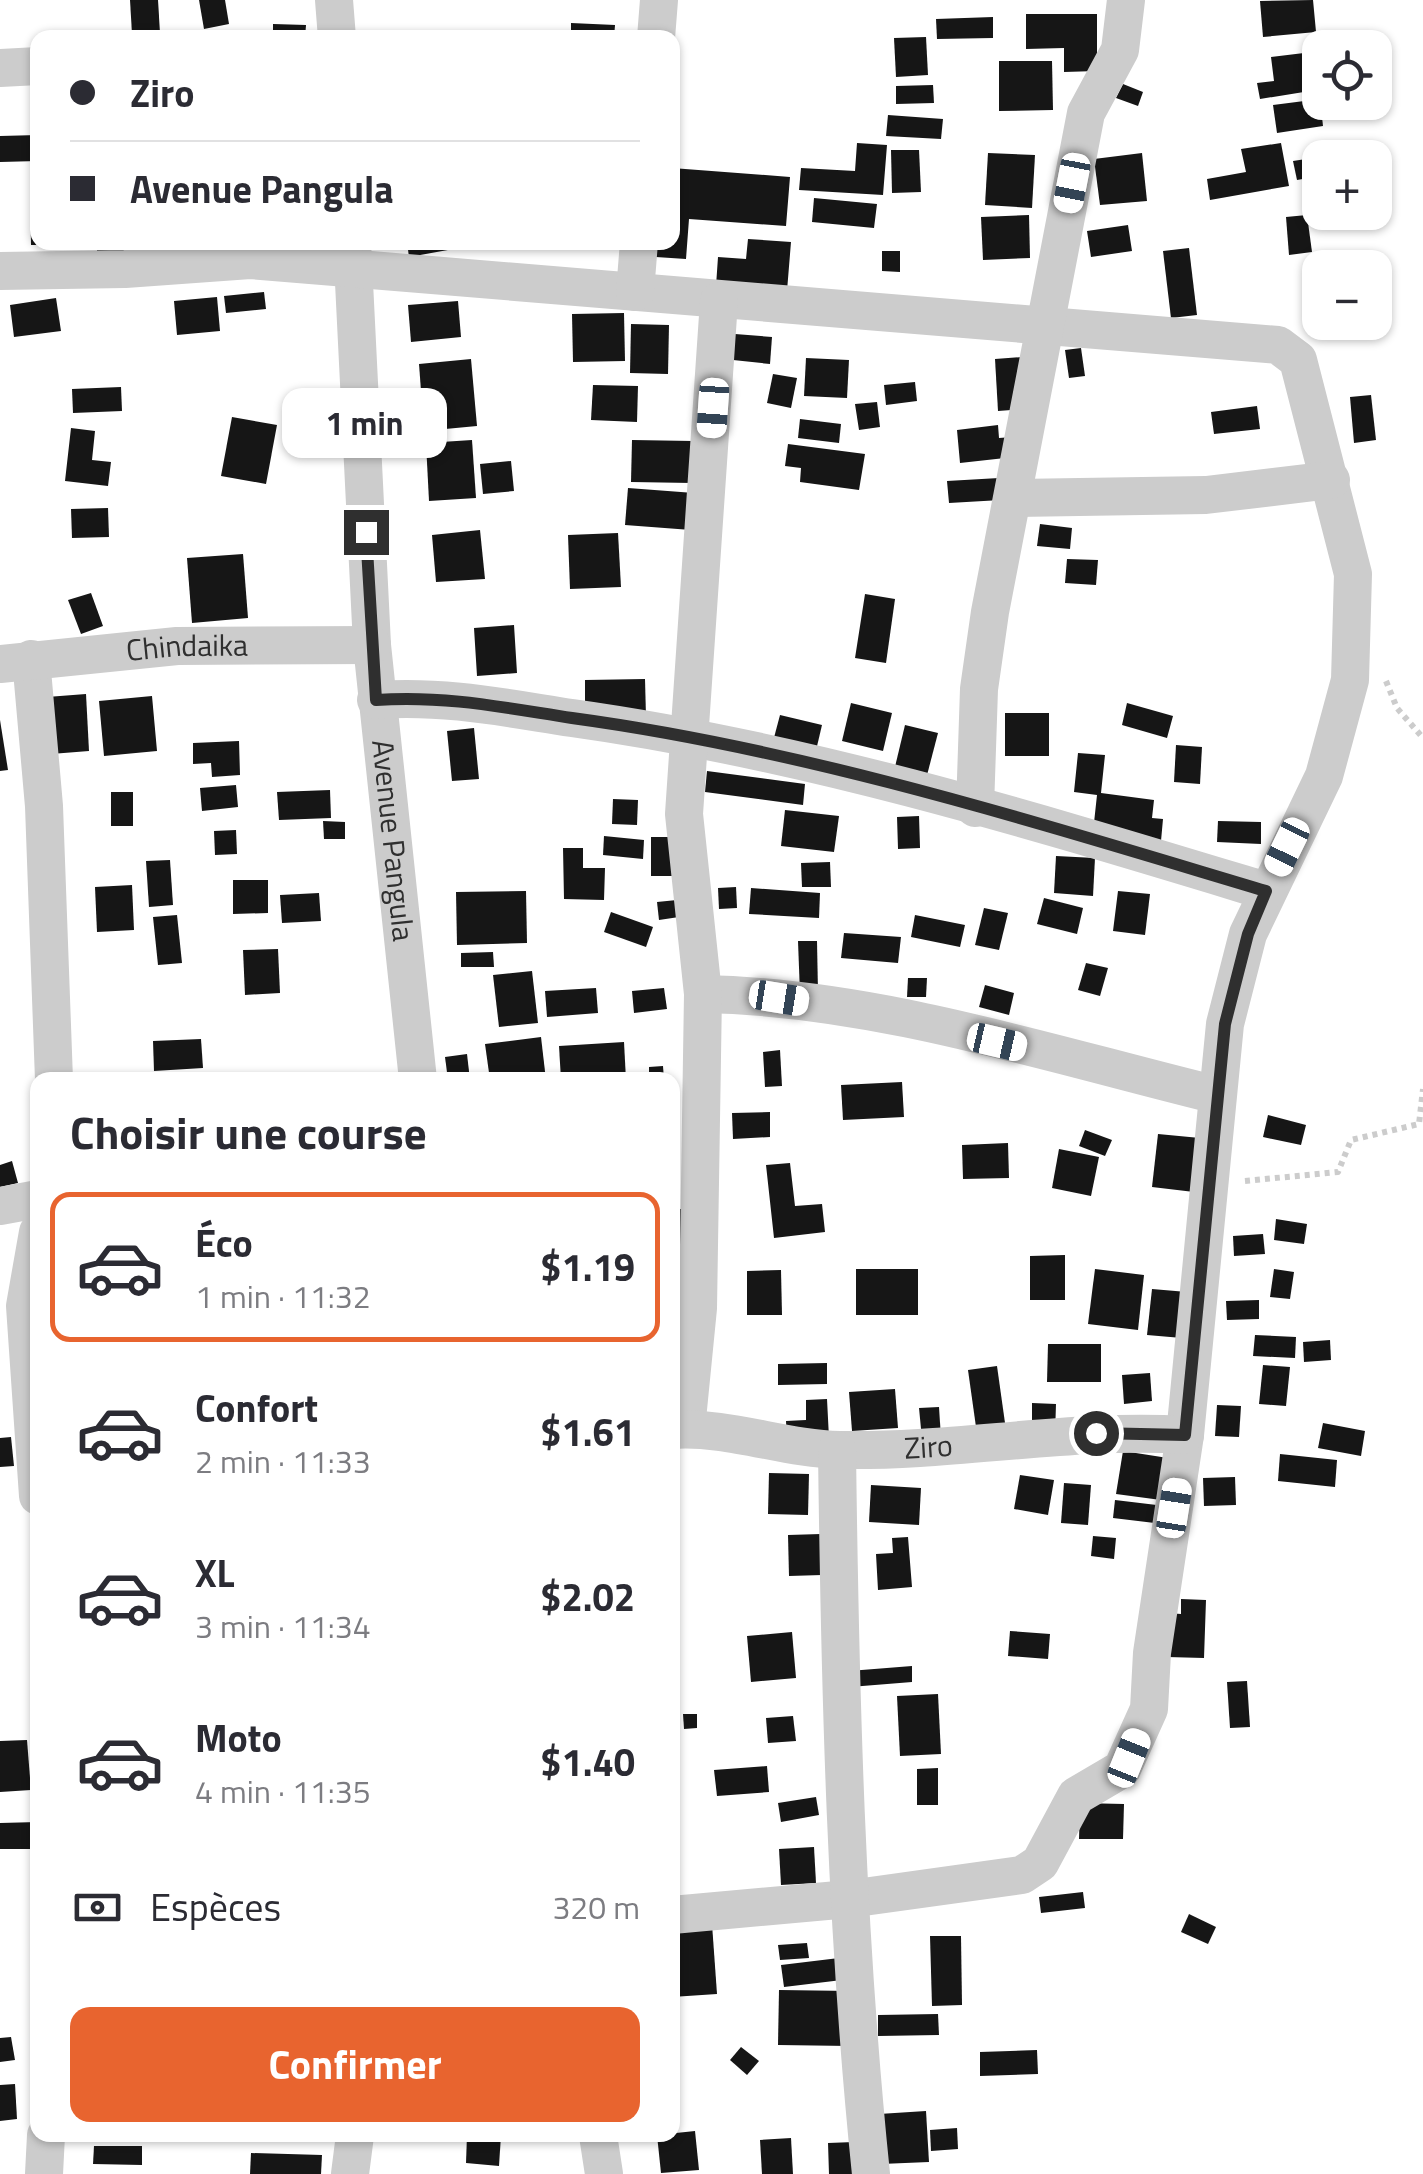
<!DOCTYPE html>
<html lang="fr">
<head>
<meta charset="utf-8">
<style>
	:root { --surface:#fff; --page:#f2f2f3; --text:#2b2b33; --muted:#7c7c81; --line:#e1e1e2; --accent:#e8642f }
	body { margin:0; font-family:"Titillium Web",sans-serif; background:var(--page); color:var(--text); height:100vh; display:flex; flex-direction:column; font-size:38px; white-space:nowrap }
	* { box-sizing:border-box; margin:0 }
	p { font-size:32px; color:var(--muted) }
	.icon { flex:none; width:55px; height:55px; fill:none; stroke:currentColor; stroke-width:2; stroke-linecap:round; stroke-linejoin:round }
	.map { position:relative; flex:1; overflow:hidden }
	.details { position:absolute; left:30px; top:1072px; width:650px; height:1070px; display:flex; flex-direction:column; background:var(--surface); border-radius:20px; box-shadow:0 2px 8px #0004 }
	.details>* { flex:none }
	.top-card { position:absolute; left:30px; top:30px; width:650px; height:220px; border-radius:20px; box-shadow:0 2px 8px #0004; display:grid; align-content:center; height:220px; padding:0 40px; background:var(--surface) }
	.fabs { position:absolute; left:1302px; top:30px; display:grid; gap:20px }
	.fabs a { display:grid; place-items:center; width:90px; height:90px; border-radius:20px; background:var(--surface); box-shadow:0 2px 8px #0004; font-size:50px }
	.end { position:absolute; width:45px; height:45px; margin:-22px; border:12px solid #2f2f2f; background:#fff; box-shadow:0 0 0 5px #fff }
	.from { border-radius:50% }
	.bubble { position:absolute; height:70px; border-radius:20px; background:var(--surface); box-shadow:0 2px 8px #0004; font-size:32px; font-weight:700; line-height:70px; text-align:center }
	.car { position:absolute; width:30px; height:60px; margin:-30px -15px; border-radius:12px; box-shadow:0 0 8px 2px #0007; background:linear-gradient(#fff 24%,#345 0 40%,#fff 0 76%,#345 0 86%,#fff 0) }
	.top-card b { display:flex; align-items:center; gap:35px; height:95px; font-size:38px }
	.top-card b+b { border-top:2px solid var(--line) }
	.top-card i { width:25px; height:25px; background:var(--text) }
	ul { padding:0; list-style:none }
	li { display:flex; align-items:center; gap:30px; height:150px; margin:0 20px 15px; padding:0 20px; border:5px solid transparent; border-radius:20px }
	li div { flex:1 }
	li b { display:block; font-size:38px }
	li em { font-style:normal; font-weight:700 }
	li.on { border-color:var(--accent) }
	li>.icon { width:90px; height:90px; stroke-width:1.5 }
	h2 { padding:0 40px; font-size:45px; line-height:120px }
	.pay { display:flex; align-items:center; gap:25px; height:110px; padding:0 40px; font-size:38px }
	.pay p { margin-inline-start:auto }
	.action { display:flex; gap:20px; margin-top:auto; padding:20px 40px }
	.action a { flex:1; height:115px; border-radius:20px; background:var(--accent); color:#fff; font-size:40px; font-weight:700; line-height:115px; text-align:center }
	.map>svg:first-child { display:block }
</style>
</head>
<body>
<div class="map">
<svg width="1423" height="2174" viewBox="0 0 1423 2174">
	<rect width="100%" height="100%" fill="#fff"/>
	<!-- building -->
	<g fill="#161616">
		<path d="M130,0H158L160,33L132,34Z"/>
		<path d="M199,0H225L229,24L204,29Z"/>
		<path d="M1313,0L1316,32L1263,37L1260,1Z"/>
		<path d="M1026,14H1097V71L1064,72V48L1026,49Z"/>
		<path d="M993,17V38L937,39L936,19Z"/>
		<path d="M571,23L615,25L614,38H571Z"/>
		<path d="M273,24L306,25L305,38H273Z"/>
		<path d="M926,37L928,75L896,77L894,38Z"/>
		<path d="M1304,53L1310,91L1260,99L1257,83L1274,81L1271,57Z"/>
		<path d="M999,61H1052L1053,110L999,111Z"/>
		<path d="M1123,84L1143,92L1138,106L1116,98Z"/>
		<path d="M933,85L934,103L896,104V86Z"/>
		<path d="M1320,99L1323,126L1277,133L1273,105Z"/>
		<path d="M888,115L943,119L941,139L886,136Z"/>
		<path d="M38,135V161L0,162V136Z"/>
		<path d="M857,143L887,145L883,195L799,190L801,168L855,171Z"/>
		<path d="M1281,143L1289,186L1210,200L1207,179L1246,172L1241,149Z"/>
		<path d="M891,150H919L921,192L892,193Z"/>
		<path d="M988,153L1035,155L1032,208L985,205Z"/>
		<path d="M1142,153L1147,201L1100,205L1094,159Z"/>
		<path d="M1319,157L1320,176L1297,180L1293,161Z"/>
		<path d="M672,168L790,177L786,226L689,219L686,259L656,257L657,242H672Z"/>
		<path d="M30,190H38V245H31Z"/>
		<path d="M814,198L877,204L874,228L812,222Z"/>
		<path d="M1029,215L1030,258L983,260L981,217Z"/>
		<path d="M1307,215L1312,252L1289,255L1286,217Z"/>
		<path d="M1128,225L1132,251L1091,257L1087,231Z"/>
		<path d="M748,239L791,242L787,291L716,286L718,257L746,259Z"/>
		<path d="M97,242H132L133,263L97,265Z"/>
		<path d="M407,242H458L459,248L409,257Z"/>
		<path d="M1189,248L1197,315L1171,318L1163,251Z"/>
		<path d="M882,251H900V272L882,271Z"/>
		<path d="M1374,253L1376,268H1356L1355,256Z"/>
		<path d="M1375,276L1385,330L1343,335L1341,322H1375Z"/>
		<path d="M264,292L266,309L226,313L224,296Z"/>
		<path d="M217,297L220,331L177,335L174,301Z"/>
		<path d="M56,298L61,331L14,337L10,305Z"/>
		<path d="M458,301L461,337L411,342L408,305Z"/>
		<path d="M624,313L625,361L573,362L572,314Z"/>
		<path d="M631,324L669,325L668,374L630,373Z"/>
		<path d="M735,334L772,337L770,364L733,360Z"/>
		<path d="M1081,348L1085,376L1069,378L1065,350Z"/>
		<path d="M1023,357L1025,409L998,411L995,359Z"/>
		<path d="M806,358L849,360L847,398L804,396Z"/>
		<path d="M471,359L477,426L424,431L419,364Z"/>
		<path d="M773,374L797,378L791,408L767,403Z"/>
		<path d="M915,382L917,401L886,405L884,385Z"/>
		<path d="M593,385L638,386L637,422L591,420Z"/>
		<path d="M121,387L122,411L73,413L72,389Z"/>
		<path d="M1371,395L1376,440L1354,443L1350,397Z"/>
		<path d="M877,402L880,427L859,430L855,404Z"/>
		<path d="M1257,406L1260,429L1214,434L1211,412Z"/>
		<path d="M232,417L277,425L266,484L221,476Z"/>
		<path d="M800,419L841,424L839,443L798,438Z"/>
		<path d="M998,425L999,438L1012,437L1014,457L960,463L957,430Z"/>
		<path d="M71,428L95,431L92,460L111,462L108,486L65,481Z"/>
		<path d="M472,440L476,498L429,501L426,443Z"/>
		<path d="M632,440L693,441L692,483L631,482Z"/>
		<path d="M788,444L865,454L859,490L800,482L801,468L785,466Z"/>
		<path d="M511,461L514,491L483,494L480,464Z"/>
		<path d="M999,478L1001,500L949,503L947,481Z"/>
		<path d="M628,488L694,493L691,530L625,525Z"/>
		<path d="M108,508L109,537L72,538L71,509Z"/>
		<path d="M1040,524L1072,528L1070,549L1037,546Z"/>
		<path d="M480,530L485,579L436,582L432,535Z"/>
		<path d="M618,533L621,587L570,589L568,535Z"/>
		<path d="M243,554L248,618L192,623L187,558Z"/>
		<path d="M1067,559L1098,560L1096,585L1065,583Z"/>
		<path d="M91,593L103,626L81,634L68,600Z"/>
		<path d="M865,594L895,599L886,663L855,658Z"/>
		<path d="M514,625L517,673L477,676L474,628Z"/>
		<path d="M645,679L646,717L585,718V680Z"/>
		<path d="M86,694L89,751L51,754L47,697Z"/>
		<path d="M152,696L157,751L104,756L99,701Z"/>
		<path d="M851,703L892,713L883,751L842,741Z"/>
		<path d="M1127,703L1173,716L1167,738L1122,725Z"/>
		<rect x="1005" y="713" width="44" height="43"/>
		<path d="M780,715L822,725L814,759L771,749Z"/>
		<path d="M0,720L8,770L0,771Z"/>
		<path d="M905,725L938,733L926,779L894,771Z"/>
		<path d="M474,728L479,779L452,781L447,731Z"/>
		<path d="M239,741L240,775L212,777L211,763L193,764V743Z"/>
		<path d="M1176,745L1202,747L1200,784L1174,782Z"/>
		<path d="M1078,753L1105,755L1101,793L1154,800L1152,818L1163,819L1161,841L1093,832L1097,795L1074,792Z"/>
		<path d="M707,771L805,784L803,805L705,792Z"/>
		<path d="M236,785L238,807L202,811L200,788Z"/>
		<path d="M330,790L331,818L279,820L277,792Z"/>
		<rect x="111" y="792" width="22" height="34"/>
		<path d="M613,799L638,800L637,825L612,824Z"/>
		<path d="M785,810L839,816L834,852L781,846Z"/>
		<path d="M919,816L920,848L898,849L897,817Z"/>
		<path d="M323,821L345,822V839H324Z"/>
		<path d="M1218,821L1261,822V844L1217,842Z"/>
		<path d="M236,830L237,854L215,855L214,831Z"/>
		<path d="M604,836L644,840L643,859L603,855Z"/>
		<rect x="651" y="837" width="23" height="39"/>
		<path d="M563,848H583V868H605L604,900L564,899Z"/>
		<path d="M1056,856L1095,858L1093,896L1054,893Z"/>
		<path d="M170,860L173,905L149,907L146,861Z"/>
		<path d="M830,862L831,887H802L801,863Z"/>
		<path d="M233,880H268V913L233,914Z"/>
		<path d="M132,885L134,930L97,932L95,887Z"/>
		<path d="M736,887L737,908L719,909L718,888Z"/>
		<path d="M751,888L820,893L819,918L749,914Z"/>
		<path d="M526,891L527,943L457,945L456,892Z"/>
		<path d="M1118,891L1150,894L1145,935L1113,931Z"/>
		<path d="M319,893L321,921L282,923L280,895Z"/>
		<path d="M1044,898L1083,908L1077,934L1037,924Z"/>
		<path d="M677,900L679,917L659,920L657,902Z"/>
		<path d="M984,908L1008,913L999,950L975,945Z"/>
		<path d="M611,912L653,927L646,947L604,932Z"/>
		<path d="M177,915L182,963L158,965L153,917Z"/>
		<path d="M915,915L965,925L960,947L911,937Z"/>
		<path d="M844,933L901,937L898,963L841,958Z"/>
		<path d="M798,941H817L818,993L800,994Z"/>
		<path d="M278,949L280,993L245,995L243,950Z"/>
		<path d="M493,952L494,967H461V953Z"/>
		<path d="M1086,963L1108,968L1100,996L1078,990Z"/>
		<path d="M532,971L538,1023L499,1027L493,975Z"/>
		<path d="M908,978H927L926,997H907Z"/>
		<path d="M985,985L1014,993L1009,1015L979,1007Z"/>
		<path d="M596,988L598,1013L547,1017L545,991Z"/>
		<path d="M664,988L667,1009L634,1013L632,991Z"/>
		<path d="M541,1037L546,1080H490L485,1044Z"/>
		<path d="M201,1039L203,1068L154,1071L153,1041Z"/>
		<path d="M624,1042L626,1080H561L559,1046Z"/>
		<path d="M780,1050L782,1086L765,1087L763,1052Z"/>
		<path d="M467,1054L470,1080H448L445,1057Z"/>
		<path d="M663,1066L664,1080H649V1067Z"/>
		<path d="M902,1082L904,1117L843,1120L841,1085Z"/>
		<path d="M770,1112V1137L733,1139L732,1113Z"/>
		<path d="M1268,1115L1306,1125L1301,1145L1263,1137Z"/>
		<path d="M1085,1130L1112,1140L1105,1156L1079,1146Z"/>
		<path d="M1158,1134L1200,1138L1194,1192L1152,1187Z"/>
		<path d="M1008,1143L1009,1178L963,1179L962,1145Z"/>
		<path d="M1059,1149L1099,1157L1091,1196L1052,1188Z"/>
		<path d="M12,1161L18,1183L0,1187V1165Z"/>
		<path d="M790,1163L795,1206L822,1204L825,1232L774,1238L766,1165Z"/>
		<path d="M672,1209H688L685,1294H672Z"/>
		<path d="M1276,1219L1307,1224L1304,1244L1274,1240Z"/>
		<path d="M1263,1234L1265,1254L1234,1256L1233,1236Z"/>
		<path d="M1065,1255V1300H1030V1256Z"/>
		<rect x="856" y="1269" width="62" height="46"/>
		<path d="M1095,1269L1144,1275L1138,1330L1088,1324Z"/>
		<path d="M1274,1269L1294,1272L1290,1299L1270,1297Z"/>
		<path d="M781,1270L782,1315H747V1271Z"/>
		<path d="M1152,1289L1187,1292L1182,1338L1147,1335Z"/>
		<path d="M1259,1300V1319L1227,1320L1226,1301Z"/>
		<path d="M1255,1335L1296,1337L1295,1358L1253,1356Z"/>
		<path d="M1330,1340L1331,1360L1304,1362L1303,1342Z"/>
		<path d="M1048,1344H1101V1382H1047Z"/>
		<path d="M827,1363V1384L778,1385V1364Z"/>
		<path d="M1263,1365L1290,1367L1286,1406L1259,1404Z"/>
		<path d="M997,1366L1005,1423L976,1427L968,1370Z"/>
		<path d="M1150,1373L1152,1401L1124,1404L1122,1375Z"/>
		<path d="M895,1389L898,1428L852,1431L849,1392Z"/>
		<path d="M827,1399L829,1438L787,1440L786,1421L806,1420V1400Z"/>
		<path d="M1032,1403L1056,1404L1055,1435L1032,1434Z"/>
		<path d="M1217,1405L1241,1406L1239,1437L1215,1436Z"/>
		<path d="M939,1407L941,1438L922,1439L919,1408Z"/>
		<path d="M1323,1423L1365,1431L1361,1456L1318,1448Z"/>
		<path d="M11,1437L14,1466L0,1467V1438Z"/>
		<path d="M1123,1451L1168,1458L1161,1500L1116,1494Z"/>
		<path d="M1280,1454L1337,1460L1335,1487L1278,1481Z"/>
		<path d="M769,1473L809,1474L808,1515L768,1514Z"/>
		<path d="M1020,1475L1054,1480L1048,1515L1014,1509Z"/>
		<path d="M1235,1477L1236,1505L1204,1506L1203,1478Z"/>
		<path d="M1064,1483L1091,1485L1088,1525L1061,1523Z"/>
		<path d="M871,1485L921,1488L919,1525L869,1522Z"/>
		<path d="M1115,1500L1165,1506L1163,1524L1113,1518Z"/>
		<path d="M821,1534L822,1575L789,1576L788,1535Z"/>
		<path d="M1093,1536L1116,1538L1114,1559L1091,1556Z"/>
		<path d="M908,1537L912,1587L878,1590L876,1554L893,1553L892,1538Z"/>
		<path d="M1181,1599L1206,1600L1204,1658L1167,1657L1168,1613L1181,1614Z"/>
		<path d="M1010,1631L1050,1634L1048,1659L1008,1656Z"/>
		<path d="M792,1632L796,1678L751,1682L747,1636Z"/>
		<path d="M912,1666V1682L850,1687L849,1671Z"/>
		<path d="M1247,1681L1250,1727L1230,1728L1227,1682Z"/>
		<path d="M938,1694L941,1754L900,1756L897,1696Z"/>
		<path d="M683,1714H697V1728L684,1729Z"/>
		<path d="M793,1716L796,1741L768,1743L766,1718Z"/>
		<path d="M27,1740L31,1790L0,1792V1741Z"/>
		<path d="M767,1766L769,1792L717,1796L714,1770Z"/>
		<path d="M938,1768V1805H917V1769Z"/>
		<path d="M816,1797L819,1815L781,1822L778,1803Z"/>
		<path d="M1080,1803L1124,1804L1123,1839H1079Z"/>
		<path d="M38,1822V1849H0V1823Z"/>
		<path d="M814,1847L816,1883L781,1885L779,1849Z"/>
		<path d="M1083,1892L1085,1908L1041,1913L1039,1897Z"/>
		<path d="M1189,1914L1216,1927L1208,1944L1181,1932Z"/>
		<path d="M712,1924L717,1994L672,1997V1927Z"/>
		<path d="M930,1936H961L962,2005L932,2006Z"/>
		<path d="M807,1943L809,1958L780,1960L778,1945Z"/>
		<path d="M839,1958L842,1980L784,1987L781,1965Z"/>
		<path d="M779,1990L851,1991L850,2046L778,2045Z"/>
		<path d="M938,2014L939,2035L878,2036V2015Z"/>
		<path d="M11,2037L15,2060L0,2062V2038Z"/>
		<path d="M741,2047L759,2061L747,2075L730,2060Z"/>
		<path d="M1037,2050L1038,2074L980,2076V2052Z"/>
		<path d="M15,2084L17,2119L0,2121V2085Z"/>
		<path d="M926,2111L929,2162L881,2164L879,2114Z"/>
		<path d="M957,2128L958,2149L931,2151L930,2130Z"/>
		<path d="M695,2131L699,2170L661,2173L657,2135Z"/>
		<path d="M467,2135H501L499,2166L466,2163Z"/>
		<path d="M791,2138L793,2174H762L760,2140Z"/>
		<path d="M854,2142L856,2174H829L828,2143Z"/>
		<path d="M94,2146H142V2165L93,2164Z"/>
		<path d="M251,2153L322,2155L321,2174H250Z"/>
	</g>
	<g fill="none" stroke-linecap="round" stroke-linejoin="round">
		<!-- path -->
		<g stroke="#ccc" stroke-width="6" stroke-dasharray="5 5" stroke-linecap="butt">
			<path d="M1386,681L1397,708L1423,738"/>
			<path d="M1245,1181L1338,1172L1351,1140L1419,1124L1423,1089"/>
		</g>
		<!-- minor -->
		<g stroke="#ccc" stroke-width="38">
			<path d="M334,0L337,38"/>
			<path d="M656,38L659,0"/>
			<path d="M0,68L38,66"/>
			<path id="s1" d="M352,242L372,645L418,1080"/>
			<path d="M0,271L125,269L250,260L1278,345L1298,360L1353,574L1350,680L1324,776L1248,934L1225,1024L1185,1435L1152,1653L1149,1709L1122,1769L1076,1796L1040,1863L1022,1875L849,1899L672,1915"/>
			<path d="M635,292L639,242"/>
			<path d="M1013,498L1206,495L1331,480"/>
			<path d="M31,659L44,806L54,1080"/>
			<path id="s2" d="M0,664L177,646L372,645"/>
			<path d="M376,700C445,695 506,708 572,718C808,751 1038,822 1266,891"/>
			<path d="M975,808L979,689L990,612L1086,113L1120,50L1126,0"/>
			<path d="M703,994C876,997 1049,1054 1217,1095"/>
			<path d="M0,1206L38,1199"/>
			<path d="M38,1232L25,1306L38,1496"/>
			<path d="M686,1429L698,1308L703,994L684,814L719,301"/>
			<path id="s3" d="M672,1430C729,1426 784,1449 840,1450C956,1452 1070,1428 1185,1435"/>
			<path d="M837,1450C840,1692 846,1933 871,2174"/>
			<path d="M598,2135L604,2174"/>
			<path d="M44,2174L46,2135"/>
			<path d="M350,2174L355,2135"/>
		</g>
	</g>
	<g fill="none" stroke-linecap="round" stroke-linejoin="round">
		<!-- route -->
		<path stroke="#2f2f2f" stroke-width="12" d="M366,532L376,700C445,695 506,708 572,718C808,750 1038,823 1266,891L1248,934L1225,1024L1185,1435L1096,1433"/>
	</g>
	<g text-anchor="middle" stroke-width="10" stroke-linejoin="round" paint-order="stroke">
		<!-- street labels -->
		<g font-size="30" fill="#2f2f2f" stroke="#fff">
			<text dy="10" stroke="none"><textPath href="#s2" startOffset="188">Chindaika</textPath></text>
			<text dy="10" stroke="none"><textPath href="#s1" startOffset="600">Avenue Pangula</textPath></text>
			<text dy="10" stroke="none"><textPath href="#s3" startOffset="258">Ziro</textPath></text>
		</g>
	</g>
</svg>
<div class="fabs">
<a><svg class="icon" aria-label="locate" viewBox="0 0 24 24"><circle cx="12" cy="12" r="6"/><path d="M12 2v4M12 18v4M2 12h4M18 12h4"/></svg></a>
<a>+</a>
<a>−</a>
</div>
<i class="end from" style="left:1096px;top:1433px"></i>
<i class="end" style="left:366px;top:532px"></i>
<div class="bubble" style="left:282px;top:388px;width:165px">1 min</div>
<i class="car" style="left:1072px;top:183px;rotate:191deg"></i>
<i class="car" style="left:713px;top:408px;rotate:184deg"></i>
<i class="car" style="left:1287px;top:847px;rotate:206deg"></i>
<i class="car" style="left:779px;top:998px;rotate:99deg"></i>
<i class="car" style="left:997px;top:1042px;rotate:103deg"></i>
<i class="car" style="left:1174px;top:1508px;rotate:9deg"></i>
<i class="car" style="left:1129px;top:1758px;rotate:22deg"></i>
<div class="top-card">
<b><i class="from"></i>Ziro</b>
<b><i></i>Avenue Pangula</b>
</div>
<section class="details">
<h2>Choisir une course</h2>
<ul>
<li class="on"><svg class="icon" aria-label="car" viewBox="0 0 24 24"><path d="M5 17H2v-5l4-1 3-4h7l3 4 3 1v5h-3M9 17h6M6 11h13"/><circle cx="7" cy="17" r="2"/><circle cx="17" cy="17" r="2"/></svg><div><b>Éco</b><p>1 min · 11:32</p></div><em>$1.19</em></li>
<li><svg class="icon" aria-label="car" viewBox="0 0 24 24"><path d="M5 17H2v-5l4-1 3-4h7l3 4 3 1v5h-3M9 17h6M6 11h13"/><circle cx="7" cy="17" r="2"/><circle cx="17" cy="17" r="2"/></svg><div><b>Confort</b><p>2 min · 11:33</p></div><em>$1.61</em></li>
<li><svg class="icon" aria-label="car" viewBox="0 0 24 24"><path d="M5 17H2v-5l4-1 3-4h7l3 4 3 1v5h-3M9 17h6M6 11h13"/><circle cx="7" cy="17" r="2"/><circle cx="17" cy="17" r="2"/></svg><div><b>XL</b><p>3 min · 11:34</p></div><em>$2.02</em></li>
<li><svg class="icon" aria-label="car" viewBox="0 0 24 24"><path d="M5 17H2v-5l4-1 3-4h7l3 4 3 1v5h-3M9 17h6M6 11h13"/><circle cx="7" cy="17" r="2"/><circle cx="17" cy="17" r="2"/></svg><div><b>Moto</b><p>4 min · 11:35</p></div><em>$1.40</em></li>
</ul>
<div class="pay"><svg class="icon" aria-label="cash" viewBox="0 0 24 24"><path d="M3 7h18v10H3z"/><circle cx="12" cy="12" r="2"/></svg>Espèces<p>320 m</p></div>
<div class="action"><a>Confirmer</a></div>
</section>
</div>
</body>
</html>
